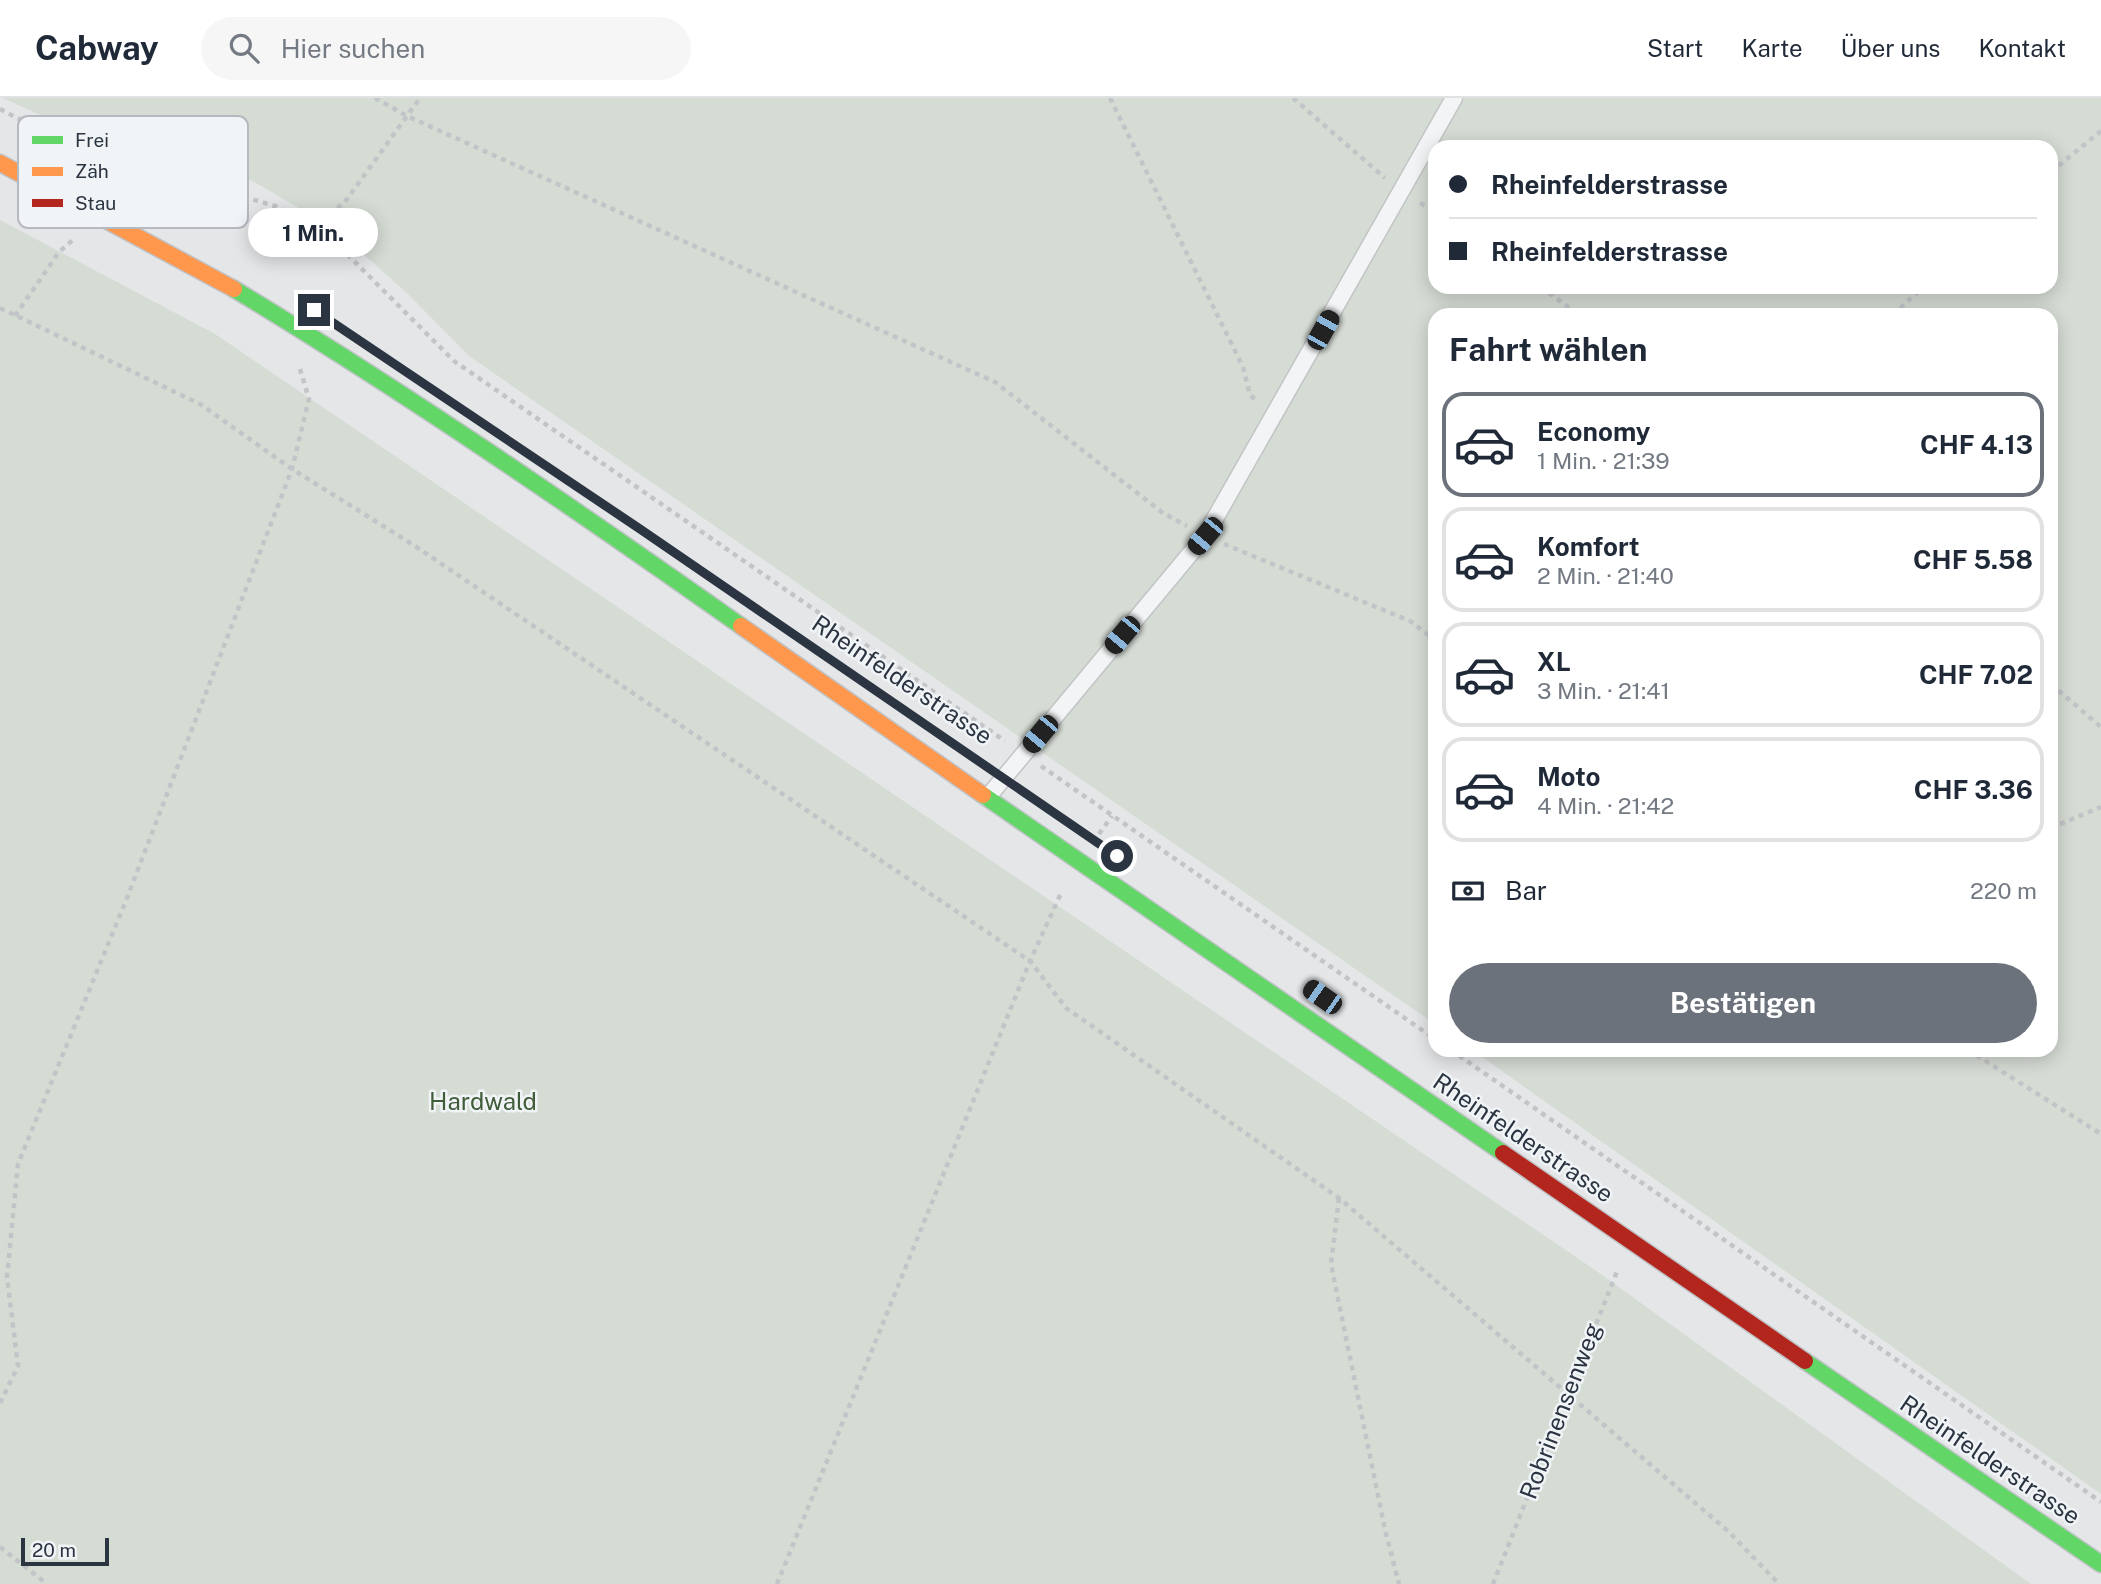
<!DOCTYPE html>
<html lang="de">
<head>
<meta charset="utf-8">
<style>
	:root { --surface:#fff; --page:#f6f6f7; --text:#1f2937; --muted:#747a83; --line:#e0e1e3; --accent:#6c727b }
	body { margin:0; font-family:"Public Sans",sans-serif; background:var(--page); color:var(--text); height:100vh; display:flex; flex-direction:column; font-size:26px; white-space:nowrap }
	* { box-sizing:border-box; margin:0 }
	p { font-size:23px; color:var(--muted) }
	.icon { flex:none; width:38px; height:38px; fill:none; stroke:currentColor; stroke-width:2; stroke-linecap:round; stroke-linejoin:round }
	.map { position:relative; flex:1; overflow:hidden }
	.panel { position:absolute; left:1428px; top:210px; width:630px; height:749px; display:flex; flex-direction:column; background:var(--surface); border-radius:21px; box-shadow:0 4px 18px #0003 }
	.panel>* { flex:none }
	.top-card { position:absolute; left:1428px; top:42px; width:630px; height:154px; border-radius:21px; box-shadow:0 4px 18px #0003; display:grid; align-content:center; height:154px; padding:0 21px; background:var(--surface) }
	.scale { position:absolute; left:21px; bottom:18px; width:88px; box-sizing:border-box; padding-left:7px; border:4px solid #2b3441; border-top:0; font-size:19px; line-height:24px; white-space:nowrap; color:#2b3441; -webkit-text-stroke:5px #f1f4f7; paint-order:stroke }
	.end { position:absolute; width:32px; height:32px; margin:-16px; border:9px solid #2b3441; background:#fff; box-shadow:0 0 0 4px #fff }
	.from { border-radius:50% }
	.bubble { position:absolute; height:49px; border-radius:24px; background:var(--surface); box-shadow:0 4px 18px #0003; font-size:23px; font-weight:700; line-height:49px; text-align:center }
	.car { position:absolute; width:21px; height:42px; margin:-21px -10px; border-radius:9px; box-shadow:0 0 5px 2px #0007; background:linear-gradient(#222 24%,#8ab4d8 0 40%,#222 0 76%,#8ab4d8 0 86%,#222 0) }
	.top-card b { display:flex; align-items:center; gap:24px; height:66px; font-size:26px }
	.top-card b+b { border-top:2px solid var(--line) }
	.top-card i { width:18px; height:18px; background:var(--text) }
	ul { padding:0; list-style:none }
	li { display:flex; align-items:center; gap:21px; height:105px; margin:0 14px 10px; padding:0 7px; border:4px solid var(--line); border-radius:21px }
	li div { flex:1 }
	li b { display:block; font-size:26px }
	li em { font-style:normal; font-weight:700 }
	li.active { border-color:var(--accent) }
	li>.icon { width:63px; height:63px; stroke-width:1.5 }
	h2 { padding:0 21px; font-size:32px; line-height:84px }
	.pay { display:flex; align-items:center; gap:18px; height:77px; padding:0 21px; font-size:26px }
	.pay p { margin-inline-start:auto }
	.primary-button { display:flex; gap:14px; margin-top:auto; padding:14px 21px }
	.primary-button a { flex:1; height:80px; border-radius:42px; background:var(--accent); color:#fff; font-size:28px; font-weight:700; line-height:80px; text-align:center }
	header { display:flex; align-items:center; gap:42px; box-sizing:border-box; height:98px; padding:0 35px; background:var(--surface); border-bottom:2px solid var(--line) }
	header strong { font-size:33px }
	nav { display:flex; gap:38px; margin-inline-start:auto; font-size:24px }
	.search { width:490px; height:63px; background:var(--page); display:flex; align-items:center; gap:18px; box-sizing:border-box; padding:0 24px; border-radius:38px; color:var(--muted); font-size:26px }
	.map>svg:first-child { display:block }
</style>
</head>
<body>
<header>
<strong>Cabway</strong>
<div class="search"><svg class="icon" aria-label="search" viewBox="0 0 24 24"><circle cx="10" cy="10" r="6"/><path d="M15 15l6 6"/></svg>Hier suchen</div>
<nav><a>Start</a><a>Karte</a><a>Über uns</a><a>Kontakt</a></nav>
</header>
<div class="map">
<svg width="2101" height="1486" viewBox="0 0 2101 1486">
	<rect width="100%" height="100%" fill="#e4e6e8"/>
	<!-- green -->
	<g fill="#d5dcd4" fill-rule="evenodd">
		<path d="M3,0H2101V1396L1472,952H2051V217H1435V926L469,258L408,196L335,131L251,82L144,57L49,21ZM1435,49H2051V189H1435Z"/>
		<path d="M0,122L215,236L1595,1172L2031,1486H0Z"/>
	</g>
	<g fill="none" stroke-linecap="round" stroke-linejoin="round">
		<!-- lane casing -->
		<g stroke="#c2c4c6" stroke-width="19">
			<path id="lane" d="M987,700L1205,438L1454,0"/>
		</g>
		<!-- fast casing -->
		<g stroke="#c0c3c6" stroke-width="19">
			<g id="fast">
				<path d="M234,191C408,296 575,411 741,528"/>
				<path d="M983,697L1503,1055"/>
				<path d="M1805,1263L2101,1466"/>
			</g>
		</g>
		<!-- slow casing -->
		<g stroke="#c0c3c6" stroke-width="19">
			<g id="slow">
				<path d="M0,65L234,191"/>
				<path d="M741,528L983,697"/>
			</g>
		</g>
		<!-- jam casing -->
		<g stroke="#c0c3c6" stroke-width="19">
			<path id="jam" d="M1503,1055L1805,1263"/>
		</g>
		<!-- path -->
		<g stroke="#c2c4c7" stroke-width="4.5" stroke-dasharray="5 5" stroke-linecap="butt">
			<path d="M375,0L407,18L995,284L1163,415L1187,428"/>
			<path d="M1110,0L1243,269L1250,297L1258,304"/>
			<path d="M1293,0L1385,80"/>
			<path d="M0,11L71,48L275,108L314,129L343,152L454,263L1005,643"/>
			<path d="M2051,74L2101,33"/>
			<path d="M1420,105L1435,113"/>
			<path d="M314,129L345,104L420,0"/>
			<path d="M1541,189L1579,217"/>
			<path d="M0,210L200,306L292,371L412,446L1030,863L1066,910L1339,1100L1729,1434L1779,1486"/>
			<path d="M1893,217L1923,189"/>
			<path d="M15,218L59,154L74,141"/>
			<path d="M1224,446L1410,523L1435,542"/>
			<path d="M2051,586L2101,629"/>
			<path d="M1041,668L1435,941"/>
			<path d="M2051,730L2101,709"/>
			<path d="M1099,736L1112,718"/>
			<path d="M1451,952L2101,1404"/>
			<path d="M1968,952L2101,1036"/>
			<path d="M1339,1100L1331,1166L1385,1432L1399,1486"/>
			<path d="M0,1305L18,1268L7,1179L18,1066L127,800L292,371L309,301L300,271"/>
			<path d="M0,1449L47,1486"/>
			<path d="M777,1486L1030,863L1062,793"/>
			<path d="M1493,1486L1618,1171"/>
		</g>
		<!-- lane -->
		<use href="#lane" stroke="#f2f4f5" stroke-width="16"/>
		<!-- fast -->
		<use href="#fast" stroke="#63d668" stroke-width="16"/>
		<!-- slow -->
		<use href="#slow" stroke="#ff974d" stroke-width="16"/>
		<!-- jam -->
		<use href="#jam" stroke="#b3261e" stroke-width="16"/>
	</g>
	<g fill="none" stroke-linecap="round" stroke-linejoin="round">
		<!-- route -->
		<path stroke="#2b3441" stroke-width="9" d="M314,212L640,431L1117,758"/>
	</g>
	<g text-anchor="middle" stroke-width="5" stroke-linejoin="round" paint-order="stroke">
		<!-- street labels -->
		<g font-size="24" fill="#2b3441" stroke="#f1f4f7">
			<text transform="translate(902 582) rotate(34)" y="8">Rheinfelderstrasse</text>
			<text transform="translate(1523 1040) rotate(34)" y="8">Rheinfelderstrasse</text>
			<text transform="translate(1561 1313) rotate(-69)" y="8">Robrinensenweg</text>
			<text transform="translate(1990 1362) rotate(34)" y="8">Rheinfelderstrasse</text>
		</g>
		<!-- park labels -->
		<g font-size="24" fill="#415c39" stroke="#f1f4f7">
			<text x="483" y="1012">Hardwald</text>
		</g>
	</g>
	<!-- legend -->
	<rect x="18" y="18" width="230" height="112" rx="10" fill="#f1f4f7" stroke="#b6bac0" stroke-width="2"/>
	<rect x="32" y="38" width="31" height="8" fill="#63d668"/>
	<rect x="32" y="69" width="31" height="9" fill="#ff974d"/>
	<rect x="32" y="101" width="31" height="8" fill="#b3261e"/>
	<g font-size="19" fill="#2b3441">
		<text x="75" y="49">Frei</text>
		<text x="75" y="80">Zäh</text>
		<text x="75" y="112">Stau</text>
	</g>
</svg>
<div class="scale">20 m</div>
<i class="end from" style="left:1117px;top:758px"></i>
<i class="end" style="left:314px;top:212px"></i>
<div class="bubble" style="left:248px;top:110px;width:130px">1 Min.</div>
<i class="car" style="left:1323px;top:232px;rotate:29deg"></i>
<i class="car" style="left:1205px;top:438px;rotate:220deg"></i>
<i class="car" style="left:1122px;top:537px;rotate:220deg"></i>
<i class="car" style="left:1040px;top:636px;rotate:220deg"></i>
<i class="car" style="left:1322px;top:899px;rotate:305deg"></i>
<div class="top-card">
<b><i class="from"></i>Rheinfelderstrasse</b>
<b><i></i>Rheinfelderstrasse</b>
</div>
<section class="panel">
<h2>Fahrt wählen</h2>
<ul>
<li class="active"><svg class="icon" aria-label="car" viewBox="0 0 24 24"><path d="M5 17H2v-5l4-1 3-4h7l3 4 3 1v5h-3M9 17h6M6 11h13"/><circle cx="7" cy="17" r="2"/><circle cx="17" cy="17" r="2"/></svg><div><b>Economy</b><p>1 Min. · 21:39</p></div><em>CHF 4.13</em></li>
<li><svg class="icon" aria-label="car" viewBox="0 0 24 24"><path d="M5 17H2v-5l4-1 3-4h7l3 4 3 1v5h-3M9 17h6M6 11h13"/><circle cx="7" cy="17" r="2"/><circle cx="17" cy="17" r="2"/></svg><div><b>Komfort</b><p>2 Min. · 21:40</p></div><em>CHF 5.58</em></li>
<li><svg class="icon" aria-label="car" viewBox="0 0 24 24"><path d="M5 17H2v-5l4-1 3-4h7l3 4 3 1v5h-3M9 17h6M6 11h13"/><circle cx="7" cy="17" r="2"/><circle cx="17" cy="17" r="2"/></svg><div><b>XL</b><p>3 Min. · 21:41</p></div><em>CHF 7.02</em></li>
<li><svg class="icon" aria-label="car" viewBox="0 0 24 24"><path d="M5 17H2v-5l4-1 3-4h7l3 4 3 1v5h-3M9 17h6M6 11h13"/><circle cx="7" cy="17" r="2"/><circle cx="17" cy="17" r="2"/></svg><div><b>Moto</b><p>4 Min. · 21:42</p></div><em>CHF 3.36</em></li>
</ul>
<div class="pay"><svg class="icon" aria-label="cash" viewBox="0 0 24 24"><path d="M3 7h18v10H3z"/><circle cx="12" cy="12" r="2"/></svg>Bar<p>220 m</p></div>
<div class="primary-button"><a>Bestätigen</a></div>
</section>
</div>
</body>
</html>
